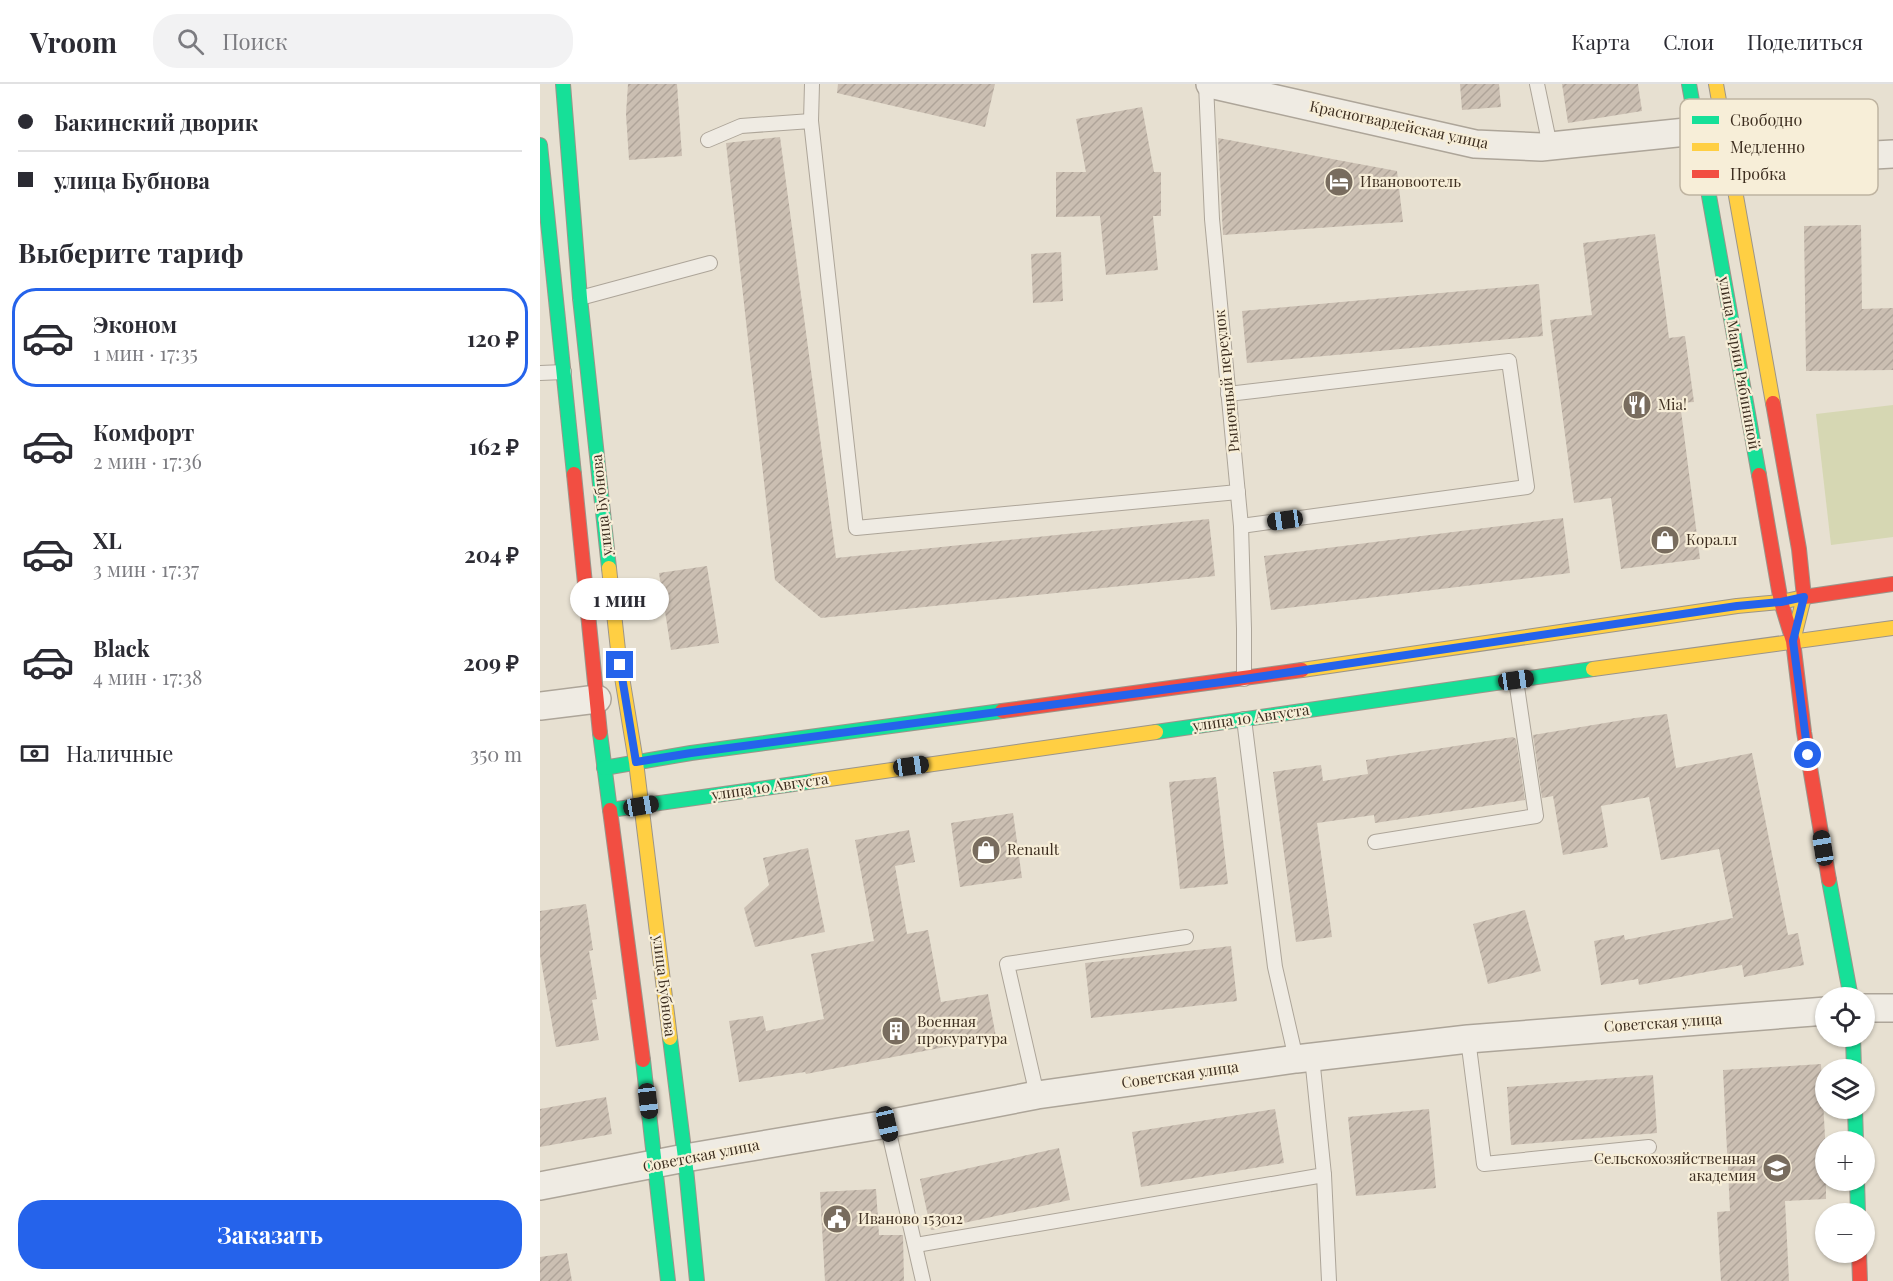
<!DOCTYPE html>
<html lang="ru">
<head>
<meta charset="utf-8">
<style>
	:root { --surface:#fff; --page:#f2f2f3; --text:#2b2b33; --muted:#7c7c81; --line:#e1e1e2; --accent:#2563eb }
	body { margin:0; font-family:"Playfair Display",serif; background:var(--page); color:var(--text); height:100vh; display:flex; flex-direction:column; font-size:22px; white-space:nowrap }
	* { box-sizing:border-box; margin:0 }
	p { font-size:20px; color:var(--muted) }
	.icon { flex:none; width:33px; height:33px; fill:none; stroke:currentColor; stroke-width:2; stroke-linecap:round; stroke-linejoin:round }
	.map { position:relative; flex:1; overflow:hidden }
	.panel { display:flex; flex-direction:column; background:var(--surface); width:540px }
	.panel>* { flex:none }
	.hud { display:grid; align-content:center; height:132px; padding:0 18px; background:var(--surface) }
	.tools { position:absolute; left:1275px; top:903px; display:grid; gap:12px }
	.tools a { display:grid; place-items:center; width:60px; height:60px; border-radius:50%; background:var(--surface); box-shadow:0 2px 4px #0004; font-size:30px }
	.end { position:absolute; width:27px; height:27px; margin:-14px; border:8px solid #2563eb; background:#fff; box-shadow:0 0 0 3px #fff }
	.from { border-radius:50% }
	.bubble { position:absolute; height:42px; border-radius:21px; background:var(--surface); box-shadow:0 2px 4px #0004; font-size:20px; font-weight:700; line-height:42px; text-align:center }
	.car { position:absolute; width:18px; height:36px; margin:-18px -9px; border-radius:8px; box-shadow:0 0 4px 2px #0007; background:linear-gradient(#222 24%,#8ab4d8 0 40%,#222 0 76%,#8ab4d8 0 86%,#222 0) }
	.hud b { display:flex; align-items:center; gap:21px; height:57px; font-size:22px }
	.hud b+b { border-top:2px solid var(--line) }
	.hud i { width:15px; height:15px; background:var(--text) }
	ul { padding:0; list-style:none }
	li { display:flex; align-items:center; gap:18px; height:99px; margin:0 12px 9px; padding:0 6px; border:3px solid transparent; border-radius:24px }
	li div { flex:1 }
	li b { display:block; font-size:22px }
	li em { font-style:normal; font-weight:700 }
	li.current { border-color:var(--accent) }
	li>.icon { width:54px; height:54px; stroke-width:1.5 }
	h2 { padding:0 18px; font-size:27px; line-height:72px }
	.pay { display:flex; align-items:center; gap:15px; height:66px; padding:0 18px; font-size:22px }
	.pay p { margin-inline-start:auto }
	.primary-button { display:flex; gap:12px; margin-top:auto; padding:12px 18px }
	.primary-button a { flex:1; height:69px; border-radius:24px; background:var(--accent); color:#fff; font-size:24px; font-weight:700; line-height:69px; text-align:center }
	header { display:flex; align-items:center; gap:36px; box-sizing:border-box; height:84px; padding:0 30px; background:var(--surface); border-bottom:2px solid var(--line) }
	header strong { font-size:28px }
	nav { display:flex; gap:33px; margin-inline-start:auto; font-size:21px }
	.search { width:420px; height:54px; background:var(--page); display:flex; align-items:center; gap:15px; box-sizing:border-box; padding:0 21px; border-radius:24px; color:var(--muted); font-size:22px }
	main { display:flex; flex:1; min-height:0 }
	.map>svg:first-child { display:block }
</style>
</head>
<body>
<header>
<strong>Vroom</strong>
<div class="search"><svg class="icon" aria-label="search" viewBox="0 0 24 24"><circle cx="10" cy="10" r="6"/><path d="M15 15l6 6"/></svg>Поиск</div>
<nav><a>Карта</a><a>Слои</a><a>Поделиться</a></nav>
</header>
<main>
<section class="panel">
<div class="hud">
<b><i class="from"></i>Бакинский дворик</b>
<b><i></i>улица Бубнова</b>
</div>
<h2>Выберите тариф</h2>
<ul>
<li class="current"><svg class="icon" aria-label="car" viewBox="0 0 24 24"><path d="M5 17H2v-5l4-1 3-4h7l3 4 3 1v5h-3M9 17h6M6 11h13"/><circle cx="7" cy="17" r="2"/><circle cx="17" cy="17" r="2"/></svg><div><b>Эконом</b><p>1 мин · 17:35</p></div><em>120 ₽</em></li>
<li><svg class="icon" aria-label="car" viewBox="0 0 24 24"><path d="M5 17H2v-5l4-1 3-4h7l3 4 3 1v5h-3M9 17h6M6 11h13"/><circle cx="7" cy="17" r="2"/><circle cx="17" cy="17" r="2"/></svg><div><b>Комфорт</b><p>2 мин · 17:36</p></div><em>162 ₽</em></li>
<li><svg class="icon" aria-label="car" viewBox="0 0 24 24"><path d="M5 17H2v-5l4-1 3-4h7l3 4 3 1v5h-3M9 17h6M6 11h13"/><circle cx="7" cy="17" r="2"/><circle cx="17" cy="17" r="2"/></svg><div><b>XL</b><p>3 мин · 17:37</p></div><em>204 ₽</em></li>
<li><svg class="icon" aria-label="car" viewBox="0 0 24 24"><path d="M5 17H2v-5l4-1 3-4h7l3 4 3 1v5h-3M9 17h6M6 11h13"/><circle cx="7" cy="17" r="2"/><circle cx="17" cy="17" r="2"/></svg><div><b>Black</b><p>4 мин · 17:38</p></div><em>209 ₽</em></li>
</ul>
<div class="pay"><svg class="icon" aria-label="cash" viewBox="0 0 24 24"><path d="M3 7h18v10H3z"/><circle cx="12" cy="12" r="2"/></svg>Наличные<p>350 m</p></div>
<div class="primary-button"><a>Заказать</a></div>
</section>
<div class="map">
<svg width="1353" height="1197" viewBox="0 0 1353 1197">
	<defs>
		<pattern id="building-hatch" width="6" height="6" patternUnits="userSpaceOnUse" patternTransform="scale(1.5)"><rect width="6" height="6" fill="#cbbfb2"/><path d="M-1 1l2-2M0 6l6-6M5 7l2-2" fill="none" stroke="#afa499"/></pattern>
	</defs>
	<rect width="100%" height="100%" fill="#e7e0d1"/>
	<!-- park -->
	<path fill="#d6d7b3" d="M1353,321V453L1291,461L1276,330Z"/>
	<!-- building -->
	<g fill="url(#building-hatch)">
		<path d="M88,0H137L142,72L89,76L86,30Z"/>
		<path d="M298,0H455L445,43L297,9Z"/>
		<path d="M920,0H959L961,23L922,26Z"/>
		<path d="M1022,0H1098L1102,27L1028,39Z"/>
		<path d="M602,23L614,88H621V132H613L618,186L566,191L560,132L516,133V88H546L536,35Z"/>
		<path d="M240,53L296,474L669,435L675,492L281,534L235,496L186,59Z"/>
		<path d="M678,54L857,87L863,138L683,151Z"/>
		<path d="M1321,141L1322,225L1353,224V286L1266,287L1264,142Z"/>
		<path d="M1115,150L1129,254L1145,252L1154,318L1140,319L1160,475L1081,485L1071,414L1034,419L1010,236L1052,231L1043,159Z"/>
		<path d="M521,168L523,217L493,219L491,170Z"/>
		<path d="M999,200L1003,252L707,279L702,227Z"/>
		<path d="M1023,434L1030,489L731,526L724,472Z"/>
		<path d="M167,482L179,559L131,566L119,489Z"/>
		<path d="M1127,630L1136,684L1212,669L1248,851L1258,849L1264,881L1204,893L1202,881L1099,901L1098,895L1061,901L1054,857L1084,851L1085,856L1193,834L1179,765L1121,776L1109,713L1061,722L1068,763L1023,771L1013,712L1002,714L993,651L1095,634Z"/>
		<path d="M973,653L976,655L985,716L835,739L834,731L777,739L792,853L756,858L733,688L781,681L783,697L828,690L826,676Z"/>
		<path d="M676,693L688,800L640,805L629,698Z"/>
		<path d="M473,729L482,794L420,803L411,739Z"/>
		<path d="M369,746L375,778L355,782L367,850L388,846L401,918L448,910L456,953L266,990L265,988L199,998L189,937L223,932L226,947L284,935L271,870L334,857L315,756Z"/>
		<path d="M268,764L285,848L215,863L204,824L229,801L223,774Z"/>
		<path d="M46,820L53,866L49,867L57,915L52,916L59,956L16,963L0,871V827Z"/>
		<path d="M985,826L1001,887L948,900L933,840Z"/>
		<path d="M691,862L697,917L551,934L545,879Z"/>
		<path d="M1281,980L1286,1071V1115L1245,1117L1249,1197H1181L1177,1128L1190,1127L1183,986Z"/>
		<path d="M1113,991L1117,1049L971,1061L967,1003Z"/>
		<path d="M66,1013L72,1050L0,1063V1025Z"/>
		<path d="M735,1025L744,1079L601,1103L592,1048Z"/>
		<path d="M889,1025L896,1104L816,1112L808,1033Z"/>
		<path d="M519,1064L530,1116L391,1146L380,1095Z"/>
		<path d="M336,1105L339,1151H363L364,1197H285L280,1108Z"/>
		<path d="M27,1169L32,1197H0V1173Z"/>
	</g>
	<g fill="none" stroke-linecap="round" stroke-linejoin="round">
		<!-- lane casing -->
		<g stroke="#ada599" stroke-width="16">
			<g id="lane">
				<path d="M666,0L672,135L701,442L704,545V595"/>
				<path d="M997,0L1010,62"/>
				<path d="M271,37L272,0"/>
				<path d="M168,56L201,42L271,37L316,444L698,408"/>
				<path d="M40,214L170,179"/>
				<path d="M0,289L24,288"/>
				<path d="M688,310L969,277L987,403L701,442"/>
				<path d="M704,635L735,883L756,975"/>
				<path d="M835,758L996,732L976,596"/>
				<path d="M928,955L944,1080L1109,1063"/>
				<path d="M497,1011L467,880L646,853"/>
				<path d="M347,1040L383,1197"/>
				<path d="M784,1091L789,1197"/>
				<path d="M376,1161L784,1091L772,973"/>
			</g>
		</g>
		<!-- street casing -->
		<g stroke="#ada599" stroke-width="30">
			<g id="street">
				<path d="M670,0L935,60L1001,63L1156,47"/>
				<path d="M1191,81L1224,77L1353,70"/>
				<path d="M0,622L57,615"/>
				<path d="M1324,924H1353"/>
				<path d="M0,1102L145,1074L347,1040L497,1011L756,975L928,955L1286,927"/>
			</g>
		</g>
		<!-- fast casing -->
		<g stroke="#9c958a" stroke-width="16">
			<g id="fast">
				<path d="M23,0L40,214L69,484"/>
				<path d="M1149,0L1219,391"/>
				<path d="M0,61L34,390"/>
				<path d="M616,648L1053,585"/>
				<path d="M60,649L70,726L275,697"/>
				<path d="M64,684L151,669L462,627"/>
				<path d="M1289,796L1311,914"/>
				<path d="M1313,952L1314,986"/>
				<path d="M130,954L145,1074L157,1197"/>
				<path d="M103,976L128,1197"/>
				<path d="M1315,1024L1316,1058"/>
				<path d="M1317,1096L1318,1130"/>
			</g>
		</g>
		<!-- slow casing -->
		<g stroke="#9c958a" stroke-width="16">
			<g id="slow">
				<path d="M1176,0L1233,319"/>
				<path d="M69,484L79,575L96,678L130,954"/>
				<path d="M1053,585L1353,544"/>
				<path d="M762,586L1197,522L1241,518L1264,513L1253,557"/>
				<path d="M275,697L616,648"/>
			</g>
		</g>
		<!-- jam casing -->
		<g stroke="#9c958a" stroke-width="16">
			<g id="jam">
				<path d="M1233,319L1259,465L1264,513L1353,500"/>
				<path d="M34,390L60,649"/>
				<path d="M1219,391L1241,518L1253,557L1264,648L1289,796"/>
				<path d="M462,627L762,586"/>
				<path d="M70,726L103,976"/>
				<path d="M1319,1168L1320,1197"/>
			</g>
		</g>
		<!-- lane -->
		<use href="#lane" stroke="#efebe3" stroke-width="14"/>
		<!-- street -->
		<use href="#street" stroke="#efebe3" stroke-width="27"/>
		<!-- fast -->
		<use href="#fast" stroke="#16e098" stroke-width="14"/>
		<!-- slow -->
		<use href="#slow" stroke="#ffcf43" stroke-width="14"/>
		<!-- jam -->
		<use href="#jam" stroke="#f24e42" stroke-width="14"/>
	</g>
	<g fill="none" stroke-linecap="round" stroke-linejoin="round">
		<!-- route -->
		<path stroke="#2563eb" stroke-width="8" d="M80,581L96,678L151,669L704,595L1197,522L1241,518L1264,513L1253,557L1268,671"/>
	</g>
	<!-- icons -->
	<defs>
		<g id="hotel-disc" transform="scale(1.5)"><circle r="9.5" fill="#786c5e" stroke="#f7eed8"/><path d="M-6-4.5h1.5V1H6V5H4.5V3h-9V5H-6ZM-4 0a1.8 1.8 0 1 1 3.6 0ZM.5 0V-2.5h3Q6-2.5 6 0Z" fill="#fff"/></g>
		<g id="restaurant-disc" transform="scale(1.5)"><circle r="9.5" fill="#786c5e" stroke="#f7eed8"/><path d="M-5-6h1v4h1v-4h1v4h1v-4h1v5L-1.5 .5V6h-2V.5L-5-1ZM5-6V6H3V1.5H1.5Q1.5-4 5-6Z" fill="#fff"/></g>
		<g id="shop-disc" transform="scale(1.5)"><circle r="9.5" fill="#786c5e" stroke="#f7eed8"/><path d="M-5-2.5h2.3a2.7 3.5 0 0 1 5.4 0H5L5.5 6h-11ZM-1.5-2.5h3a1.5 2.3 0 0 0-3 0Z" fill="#fff"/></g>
		<g id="building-disc" transform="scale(1.5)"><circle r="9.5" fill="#786c5e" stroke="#f7eed8"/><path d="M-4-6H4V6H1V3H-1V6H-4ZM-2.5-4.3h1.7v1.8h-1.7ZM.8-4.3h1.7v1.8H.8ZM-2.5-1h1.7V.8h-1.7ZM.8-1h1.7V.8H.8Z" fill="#fff"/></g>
		<g id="university-disc" transform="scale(1.5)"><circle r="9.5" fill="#786c5e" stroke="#f7eed8"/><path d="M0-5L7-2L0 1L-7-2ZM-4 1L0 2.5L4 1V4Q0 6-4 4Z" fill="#fff"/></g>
		<g id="civic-disc" transform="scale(1.5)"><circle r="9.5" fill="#786c5e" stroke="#f7eed8"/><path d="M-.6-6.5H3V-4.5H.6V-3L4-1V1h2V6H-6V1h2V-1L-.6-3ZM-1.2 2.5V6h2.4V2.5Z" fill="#fff"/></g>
	</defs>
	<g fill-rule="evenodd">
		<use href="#hotel-disc" x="799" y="98"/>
		<use href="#restaurant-disc" x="1097" y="321"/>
		<use href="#shop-disc" x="1125" y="456"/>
		<use href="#shop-disc" x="446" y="766"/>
		<use href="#building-disc" x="356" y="947"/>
		<use href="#university-disc" x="1237" y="1084"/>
		<use href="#civic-disc" x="297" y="1135"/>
	</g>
	<g text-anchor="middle" stroke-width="4.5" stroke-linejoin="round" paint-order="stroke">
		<!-- street labels -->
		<g font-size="15" fill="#3d2e20" stroke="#f7eed8">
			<text transform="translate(859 41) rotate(12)" y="5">Красногвардейская улица</text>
			<text transform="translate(1199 279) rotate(80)" y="5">улица Марии Рябининой</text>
			<text transform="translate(687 297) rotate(-96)" y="5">Рыночный переулок</text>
			<text transform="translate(62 421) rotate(-96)" y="5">улица Бубнова</text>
			<text transform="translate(711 634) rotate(-8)" y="5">улица 10 Августа</text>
			<text transform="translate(230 703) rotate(-8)" y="5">улица 10 Августа</text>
			<text transform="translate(124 902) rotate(83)" y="5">улица Бубнова</text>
			<text transform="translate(1123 939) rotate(-4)" y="5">Советская улица</text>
			<text transform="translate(640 991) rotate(-8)" y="5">Советская улица</text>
			<text transform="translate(161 1072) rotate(-11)" y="5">Советская улица</text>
		</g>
		<!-- poi labels -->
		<g font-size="15" fill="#3d2e20" stroke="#f7eed8" text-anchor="start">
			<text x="820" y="103">Ивановоотель</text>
			<text x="1118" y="326">Mia!</text>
			<text x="1146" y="461">Коралл</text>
			<text x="467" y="771">Renault</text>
			<text x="377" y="943">Военная<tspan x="377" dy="17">прокуратура</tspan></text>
			<text x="1216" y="1080" text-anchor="end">Сельскохозяйственная<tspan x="1216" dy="17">академия</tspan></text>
			<text x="318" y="1140">Иваново 153012</text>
		</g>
	</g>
	<!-- legend -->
	<rect x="1140" y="15" width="198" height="96" rx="9" fill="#f7eed8" stroke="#bfb4a1" stroke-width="1.5"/>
	<rect x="1152" y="32" width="27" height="8" fill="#16e098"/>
	<rect x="1152" y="59" width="27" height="8" fill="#ffcf43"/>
	<rect x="1152" y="86" width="27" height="8" fill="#f24e42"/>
	<g font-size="16" fill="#3d2e20">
		<text x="1190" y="42">Свободно</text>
		<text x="1190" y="69">Медленно</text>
		<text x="1190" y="96">Пробка</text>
	</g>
</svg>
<div class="tools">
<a><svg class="icon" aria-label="locate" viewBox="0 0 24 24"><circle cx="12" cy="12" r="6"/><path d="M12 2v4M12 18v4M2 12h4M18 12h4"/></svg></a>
<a><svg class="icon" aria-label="layers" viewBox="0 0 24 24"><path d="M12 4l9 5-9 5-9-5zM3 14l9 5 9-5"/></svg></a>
<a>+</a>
<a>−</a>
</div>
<i class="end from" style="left:1268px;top:671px"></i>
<i class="end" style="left:80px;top:581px"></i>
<div class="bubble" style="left:30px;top:494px;width:99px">1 мин</div>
<i class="car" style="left:745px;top:436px;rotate:262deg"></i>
<i class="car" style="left:976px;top:596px;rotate:82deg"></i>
<i class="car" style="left:371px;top:682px;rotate:82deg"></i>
<i class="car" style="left:101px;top:722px;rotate:80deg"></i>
<i class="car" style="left:1283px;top:764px;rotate:351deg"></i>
<i class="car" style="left:108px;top:1017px;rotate:173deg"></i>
<i class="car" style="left:347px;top:1040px;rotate:167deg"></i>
</div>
</main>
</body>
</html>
